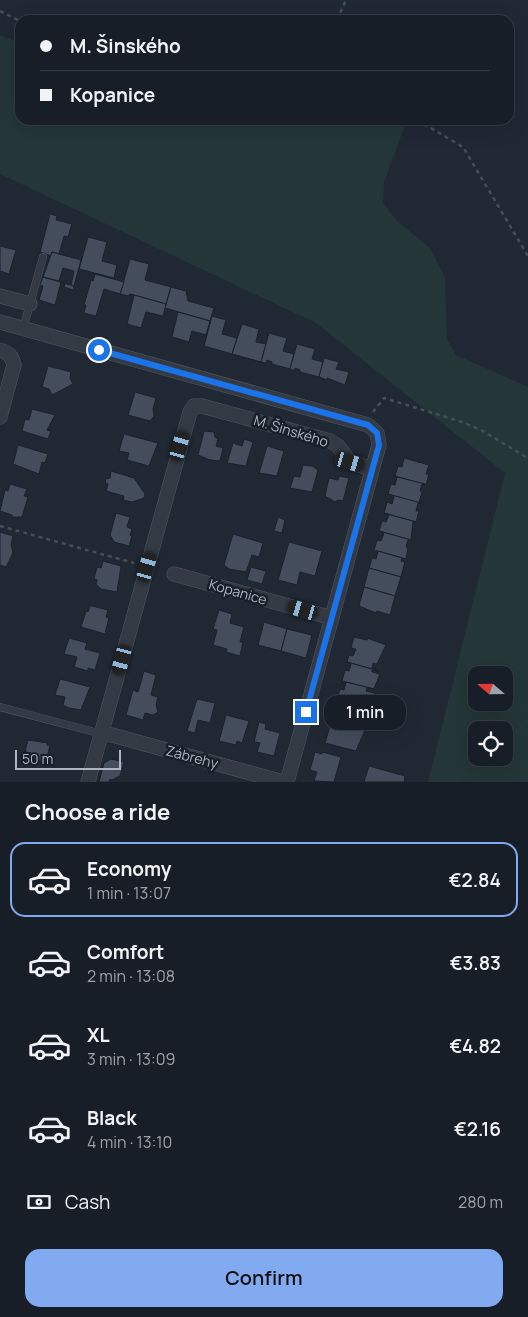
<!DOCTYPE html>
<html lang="en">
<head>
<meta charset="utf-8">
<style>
	:root { --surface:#181e27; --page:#252b33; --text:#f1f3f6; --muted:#9fa2a7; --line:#363c44; --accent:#82aaf1 }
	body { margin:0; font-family:Manrope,sans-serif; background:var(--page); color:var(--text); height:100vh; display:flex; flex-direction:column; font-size:19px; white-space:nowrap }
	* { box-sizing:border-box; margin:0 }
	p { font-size:16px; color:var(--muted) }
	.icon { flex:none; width:28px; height:28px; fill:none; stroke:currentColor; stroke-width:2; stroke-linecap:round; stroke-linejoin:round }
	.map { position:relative; height:782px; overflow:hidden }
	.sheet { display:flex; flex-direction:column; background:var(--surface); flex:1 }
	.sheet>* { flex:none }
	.top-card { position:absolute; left:15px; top:15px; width:499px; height:110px; border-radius:15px; box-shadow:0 5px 20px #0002,0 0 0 1px var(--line); display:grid; align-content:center; height:110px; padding:0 25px; background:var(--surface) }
	.needle { width:32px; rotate:290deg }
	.controls { position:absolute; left:468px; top:666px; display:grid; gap:10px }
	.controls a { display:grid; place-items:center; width:45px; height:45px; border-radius:10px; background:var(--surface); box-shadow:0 5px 20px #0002,0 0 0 1px var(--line); font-size:25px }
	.scale { position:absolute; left:15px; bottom:12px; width:106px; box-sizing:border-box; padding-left:5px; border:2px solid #adb4c2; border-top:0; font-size:14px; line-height:18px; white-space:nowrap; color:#adb4c2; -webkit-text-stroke:4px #181f29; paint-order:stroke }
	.end { position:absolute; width:22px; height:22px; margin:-11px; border:6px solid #1a73e8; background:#fff; box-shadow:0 0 0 2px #fff }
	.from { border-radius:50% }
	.bubble { position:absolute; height:35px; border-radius:15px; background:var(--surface); box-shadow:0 5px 20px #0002,0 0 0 1px var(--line); font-size:16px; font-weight:600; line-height:35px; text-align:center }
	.car { position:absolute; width:15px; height:30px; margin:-15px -8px; border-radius:6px; box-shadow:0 0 4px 1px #0007; background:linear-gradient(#222 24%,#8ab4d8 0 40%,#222 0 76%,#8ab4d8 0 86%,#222 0) }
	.top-card b { display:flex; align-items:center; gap:18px; height:48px; font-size:19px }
	.top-card b+b { border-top:1px solid var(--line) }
	.top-card i { width:12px; height:12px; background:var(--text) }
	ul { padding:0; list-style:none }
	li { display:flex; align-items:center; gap:15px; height:75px; margin:0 10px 8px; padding:0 15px; border:2px solid transparent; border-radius:15px }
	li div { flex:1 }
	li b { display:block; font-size:19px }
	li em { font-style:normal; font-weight:600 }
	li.current { border-color:var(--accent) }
	li>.icon { width:45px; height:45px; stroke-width:1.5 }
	h2 { padding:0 25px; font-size:22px; line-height:60px }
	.pay { display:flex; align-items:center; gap:12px; height:55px; padding:0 25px; font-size:19px }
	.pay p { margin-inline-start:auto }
	.primary-button { display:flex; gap:10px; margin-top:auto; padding:10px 25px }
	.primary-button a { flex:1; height:58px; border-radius:15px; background:var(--accent); color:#111; font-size:20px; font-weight:600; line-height:58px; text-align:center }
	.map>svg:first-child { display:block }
</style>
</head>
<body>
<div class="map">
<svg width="528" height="782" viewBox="0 0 528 782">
	<rect width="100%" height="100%" fill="#202834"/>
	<!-- green -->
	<path fill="#243637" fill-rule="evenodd" d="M0,35L20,43V120H407L384,182L383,203L398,222L430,248L445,278L447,339L456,355L528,387V782H428L505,473L316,323L0,174ZM476,675H504V702H476ZM476,730H504V758H476Z"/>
	<!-- building -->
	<g fill="#434d5b" stroke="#1a212b">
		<path d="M50,214L57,216L56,220L72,224L68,237L64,236L59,254L52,252L51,256L40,252Z"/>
		<path d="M88,237L107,242L102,261L117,265L114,278L79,269Z"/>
		<path d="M0,246L16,250L9,274L0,271Z"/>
		<path d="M52,252L81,260L74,286L71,285L74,271L63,268L59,281L43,277Z"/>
		<path d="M130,259L149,264L145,280L171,287L166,304L130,294L129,296L120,294Z"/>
		<path d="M95,274L124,282L120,294L104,289L96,316L84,313L86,305H84L91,280L93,281Z"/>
		<path d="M43,277L74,286L73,290L64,287L65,283L61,282L55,305L39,300L43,286L40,285Z"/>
		<path d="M171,287L186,291L188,301L214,308L210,321L165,308Z"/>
		<path d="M134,295L166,304L163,316L146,312L141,328L127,324Z"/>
		<path d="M178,312L210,321L206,335L192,331L189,342L172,337Z"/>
		<path d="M212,316L226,320L222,334L237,338L232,354L204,346Z"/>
		<path d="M242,324L259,329L256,342L266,344L261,362L232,354Z"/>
		<path d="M269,333L287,338L283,351L294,354L290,369L272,364V362L267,360L266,363L261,362Z"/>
		<path d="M297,344L315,349L312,359L323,362L319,377L300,372V370L295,368L294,371L290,369Z"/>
		<path d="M324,358L339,362L336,369L349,372L345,385L327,378V380L319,377Z"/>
		<path d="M48,366L71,372L70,378L73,384L52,395L49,389L42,387Z"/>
		<path d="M135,392L156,398L153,409L154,416L150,421L128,415Z"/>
		<path d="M32,409L55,415L47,430L51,431L48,439L22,431L25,419L29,420Z"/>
		<path d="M204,431L214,432L215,437L218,439L216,446L223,448L220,461L210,460L198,455Z"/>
		<path d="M124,434L158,443L149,466L127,460L129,453L119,451Z"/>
		<path d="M244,439L253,442L246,466L227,463L233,443L242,446Z"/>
		<path d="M18,445L48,454L45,463L42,462L39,474L13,464Z"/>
		<path d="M267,446L284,451L277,476L259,473Z"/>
		<path d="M404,458L429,465L426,474H429L426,485L395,476L398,466L402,467Z"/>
		<path d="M303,465L312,466L318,470L312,492L290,488L294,476L300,477Z"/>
		<path d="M111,471L134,478L145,494L144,498L132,502L123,500L124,496L106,491L108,484H106L105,479L110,478Z"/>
		<path d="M339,476L349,478L343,501L338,500L335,502L325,496L329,478L338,480Z"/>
		<path d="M393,476L425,484H422L420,491L422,492L419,503L388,494L391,484L395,485L397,477Z"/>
		<path d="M10,484L27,489L24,496L28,497L22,517H12V515L0,511L5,490L8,491Z"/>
		<path d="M388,494L421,503H418L416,511H419L416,522L384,513L387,502L392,504L394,497Z"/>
		<path d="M116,513L130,517L127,527L132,529L130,535L132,536L129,546L114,542L110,535Z"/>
		<path d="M384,513L416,522L413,521L411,540L379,531L382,521L386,522L389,515Z"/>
		<path d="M278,517L285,520L282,533L274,531Z"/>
		<path d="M379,531L411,540H408L406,547L408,548L406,559L374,550L377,540L381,541L384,533Z"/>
		<path d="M0,532L13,536L11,544L13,553L6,567L0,565Z"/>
		<path d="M233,534L263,543L259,557L252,555L246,572L229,569L224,565Z"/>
		<path d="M289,542L322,551L315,576L300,572L297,585L278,580Z"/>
		<path d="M378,551L402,558L401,561L405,562L401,577L369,568L372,558L376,559Z"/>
		<path d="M103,561L121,566L117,592L101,589L96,584L97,580L94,579L97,567L101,568Z"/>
		<path d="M251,567L266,571L262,584L247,580Z"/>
		<path d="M369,568L401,577L395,596L364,587Z"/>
		<path d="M364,587L395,596L390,615L377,611L376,613L359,606Z"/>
		<path d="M88,605L108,610L106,617L109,618L105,634L81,627L86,611L88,612L90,606Z"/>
		<path d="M219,610L232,614L230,623L244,627L240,642H243L240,656L226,652L227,649L213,645L217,630L213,629Z"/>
		<path d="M264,622L287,629L281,651L258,645Z"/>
		<path d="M287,629L312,635L306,658L281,651Z"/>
		<path d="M354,637L367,640V638L386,645L377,664L373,663L372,668L376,670L347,662L349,655L353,656L356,649L351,648Z"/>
		<path d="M69,638L87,643L85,649L100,653L95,670L88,668V671L74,667L77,657L64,654Z"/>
		<path d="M347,662L379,671L372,670V672L380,674L374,689L342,681L345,670L349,671L351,664Z"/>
		<path d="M144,671L156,675L151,695L158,697L156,705L158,712L153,715L145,713L143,720L126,715L133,690L138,692Z"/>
		<path d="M60,679L90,687L81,710L69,708L63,705L65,697L55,695Z"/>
		<path d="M342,681L374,689L367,688L366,691L375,693L368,708L337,699L340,689L344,690L346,682Z"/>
		<path d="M197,699L215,703L210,723L198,720L195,733L187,731Z"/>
		<path d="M337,699L368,708H366L365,710L370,712L364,726L332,718L335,708L339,709L341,701Z"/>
		<path d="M226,715L249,721L242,743L237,741L236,745L219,741Z"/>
		<path d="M332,718L364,726L361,727L360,729L365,730L356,751L325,743L330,726L334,727L336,720Z"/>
		<path d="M259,722L266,724L265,729L280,733L274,756L257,752L260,743L254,742Z"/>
		<path d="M28,740L48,743L47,745L50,746L46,761H43L42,762L24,755Z"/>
		<path d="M315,752L322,754V752L341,757L334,782L314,781L317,772L310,770Z"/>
		<path d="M111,759L124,762L120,776L112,780L110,779L109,782H99L104,763Z"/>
		<path d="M369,766L405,776L404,782H364Z"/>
	</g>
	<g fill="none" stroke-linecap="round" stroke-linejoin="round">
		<!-- service casing -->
		<g stroke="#505763" stroke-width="8">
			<g id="service">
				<path d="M23,329L43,257"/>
				<path d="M0,707L102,734"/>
			</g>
		</g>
		<!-- minor casing -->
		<g stroke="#505763" stroke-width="15">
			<g id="minor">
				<path d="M0,296L30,304"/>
				<path d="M0,322L368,425L377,433L379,445L287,782"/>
				<path d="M0,350C9,353 12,356 14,365L0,417"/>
				<path d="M174,574L332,618"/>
				<path d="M102,734L112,735L283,782"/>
				<path d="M88,782L190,412L194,406H202L330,441L338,446L350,462L372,469"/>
			</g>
		</g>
		<!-- path -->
		<g stroke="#415154" stroke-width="2.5" stroke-dasharray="4 4" stroke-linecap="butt">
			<path d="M0,11L20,21"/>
			<path d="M337,20L346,0"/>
			<path d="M417,120L463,147L528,256"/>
			<path d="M373,412L384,398L459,421L481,430L528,458"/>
			<path d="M0,526L134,563"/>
		</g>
		<!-- service -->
		<use href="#service" stroke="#333a44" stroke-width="7"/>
		<!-- minor -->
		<use href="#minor" stroke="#333a44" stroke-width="14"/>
	</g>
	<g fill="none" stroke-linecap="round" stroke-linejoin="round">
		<!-- route -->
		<path stroke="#1a73e8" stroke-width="6" d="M99,350L368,425L377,433L379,445L306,712"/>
	</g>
	<g text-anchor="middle" stroke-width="5" stroke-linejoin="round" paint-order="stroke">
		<!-- street labels -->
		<g font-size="14" fill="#adb4c2" stroke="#181f29">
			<text transform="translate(291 431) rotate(17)" y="5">M. Šinského</text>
			<text transform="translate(238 592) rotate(16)" y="5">Kopanice</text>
			<text transform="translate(192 757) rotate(15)" y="5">Zábrehy</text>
		</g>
	</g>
</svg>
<div class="controls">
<a><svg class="needle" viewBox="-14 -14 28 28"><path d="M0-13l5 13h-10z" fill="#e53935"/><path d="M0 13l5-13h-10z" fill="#9fa2a7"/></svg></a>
<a><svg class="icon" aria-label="locate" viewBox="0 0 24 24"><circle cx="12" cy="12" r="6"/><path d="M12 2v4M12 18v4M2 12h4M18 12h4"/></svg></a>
</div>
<div class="scale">50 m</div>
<i class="end from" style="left:99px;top:350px"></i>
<i class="end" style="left:306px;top:712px"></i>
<div class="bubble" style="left:324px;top:695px;width:82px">1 min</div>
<i class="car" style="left:180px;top:446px;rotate:16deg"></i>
<i class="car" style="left:350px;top:462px;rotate:106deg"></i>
<i class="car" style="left:147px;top:567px;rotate:16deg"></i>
<i class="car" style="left:303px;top:610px;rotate:286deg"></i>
<i class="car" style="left:122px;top:660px;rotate:195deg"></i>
<div class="top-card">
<b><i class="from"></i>M. Šinského</b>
<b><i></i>Kopanice</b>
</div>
</div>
<section class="sheet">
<h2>Choose a ride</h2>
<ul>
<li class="current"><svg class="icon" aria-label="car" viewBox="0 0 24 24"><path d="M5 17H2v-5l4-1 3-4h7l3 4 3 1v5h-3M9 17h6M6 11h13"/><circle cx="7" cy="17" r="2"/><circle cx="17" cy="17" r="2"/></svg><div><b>Economy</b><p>1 min · 13:07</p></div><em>€2.84</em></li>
<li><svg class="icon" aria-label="car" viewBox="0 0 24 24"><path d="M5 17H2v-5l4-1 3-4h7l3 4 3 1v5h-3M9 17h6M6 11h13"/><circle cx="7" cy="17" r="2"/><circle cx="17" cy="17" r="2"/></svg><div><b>Comfort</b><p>2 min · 13:08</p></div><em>€3.83</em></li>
<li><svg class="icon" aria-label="car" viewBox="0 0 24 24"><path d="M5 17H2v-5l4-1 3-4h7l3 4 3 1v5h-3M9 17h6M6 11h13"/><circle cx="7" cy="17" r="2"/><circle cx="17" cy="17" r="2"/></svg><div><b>XL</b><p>3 min · 13:09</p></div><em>€4.82</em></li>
<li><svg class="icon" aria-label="car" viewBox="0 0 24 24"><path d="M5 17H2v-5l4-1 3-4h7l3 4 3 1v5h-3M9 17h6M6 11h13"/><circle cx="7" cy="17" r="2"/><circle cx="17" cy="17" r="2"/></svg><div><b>Black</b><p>4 min · 13:10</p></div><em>€2.16</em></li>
</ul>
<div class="pay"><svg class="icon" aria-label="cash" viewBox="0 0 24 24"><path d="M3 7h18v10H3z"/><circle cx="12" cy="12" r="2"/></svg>Cash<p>280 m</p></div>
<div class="primary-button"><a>Confirm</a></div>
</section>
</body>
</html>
